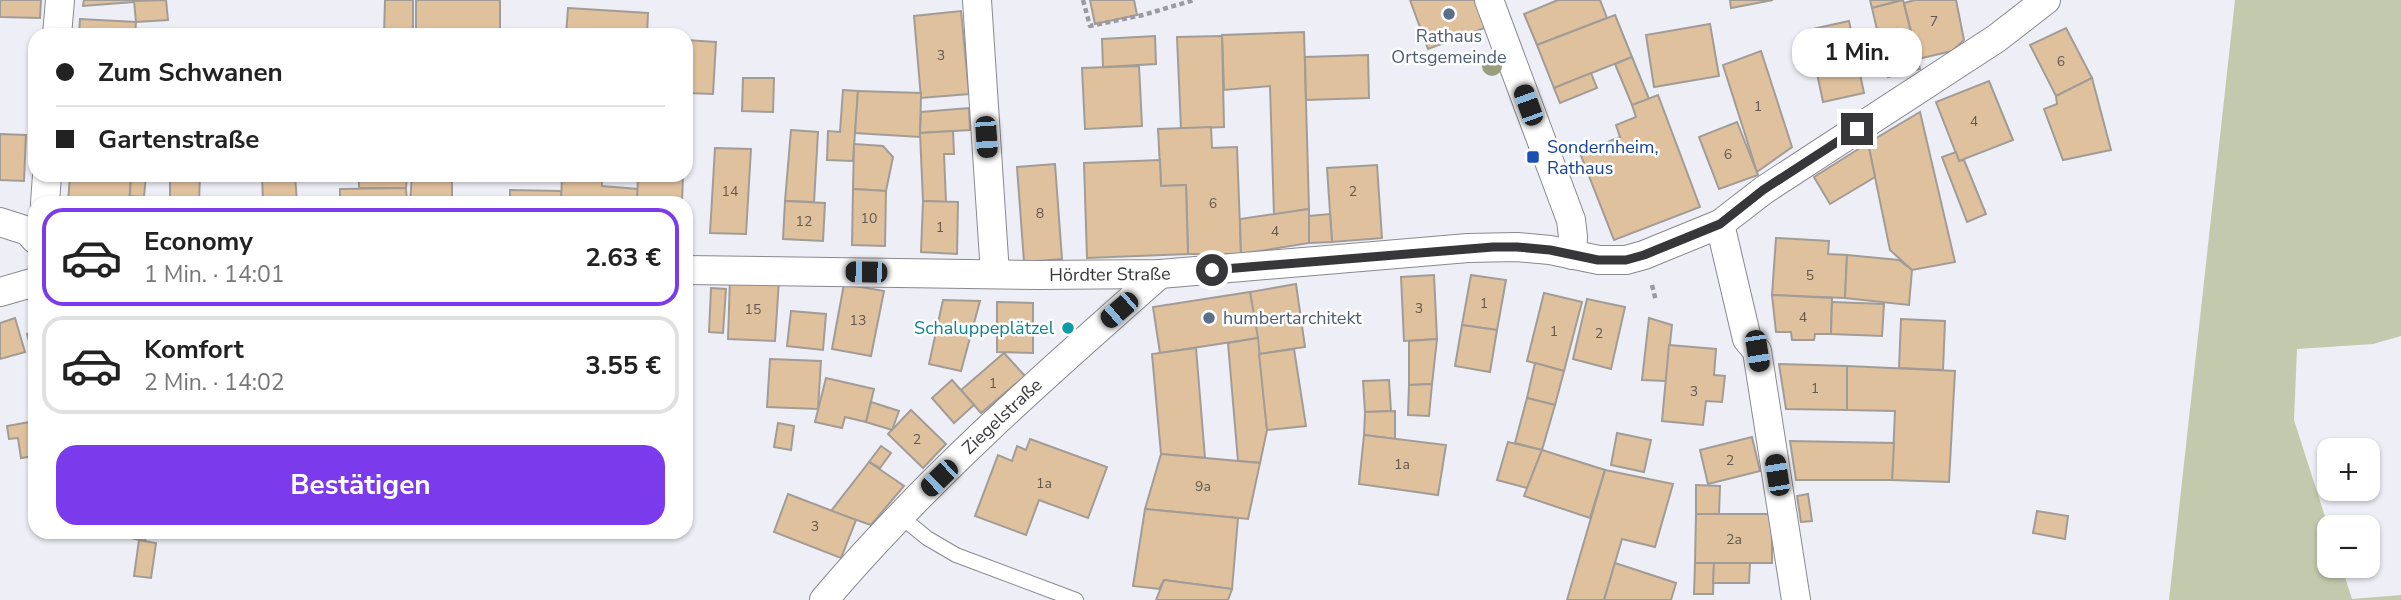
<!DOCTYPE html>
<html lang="de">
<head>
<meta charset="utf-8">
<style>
	:root { --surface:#fff; --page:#f6f6f6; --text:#222; --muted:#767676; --line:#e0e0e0; --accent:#7c3aed }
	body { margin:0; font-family:"Nunito Sans",sans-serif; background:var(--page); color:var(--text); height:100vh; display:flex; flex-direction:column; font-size:26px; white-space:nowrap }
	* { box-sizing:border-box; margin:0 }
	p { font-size:23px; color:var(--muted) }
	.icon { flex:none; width:38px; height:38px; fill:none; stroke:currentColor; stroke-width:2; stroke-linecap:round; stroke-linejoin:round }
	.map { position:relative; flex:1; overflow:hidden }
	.details { position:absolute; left:28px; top:196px; width:665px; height:343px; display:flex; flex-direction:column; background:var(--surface); border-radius:21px; box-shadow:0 2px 5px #0004 }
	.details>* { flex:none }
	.guide { position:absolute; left:28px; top:28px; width:665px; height:154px; border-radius:21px; box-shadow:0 2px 5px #0004; display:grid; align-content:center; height:154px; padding:0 28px; background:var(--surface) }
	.fabs { position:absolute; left:2317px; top:438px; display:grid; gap:14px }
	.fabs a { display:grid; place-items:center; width:63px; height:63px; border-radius:14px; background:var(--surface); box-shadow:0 2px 5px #0004; font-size:35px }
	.end { position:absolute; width:32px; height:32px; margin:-16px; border:9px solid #373639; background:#fff; box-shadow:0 0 0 4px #fff }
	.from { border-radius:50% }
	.bubble { position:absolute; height:49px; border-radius:21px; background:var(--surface); box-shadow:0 2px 5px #0004; font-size:23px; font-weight:700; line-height:49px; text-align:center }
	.car { position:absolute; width:21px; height:42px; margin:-21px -10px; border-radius:9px; box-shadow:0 0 5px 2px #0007; background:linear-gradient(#222 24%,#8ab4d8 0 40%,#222 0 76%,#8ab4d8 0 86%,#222 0) }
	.guide b { display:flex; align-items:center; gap:24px; height:66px; font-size:26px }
	.guide b+b { border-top:2px solid var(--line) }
	.guide i { width:18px; height:18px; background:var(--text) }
	ul { padding:12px 0 0; list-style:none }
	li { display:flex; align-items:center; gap:21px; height:98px; margin:0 14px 10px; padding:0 14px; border:4px solid var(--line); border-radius:21px }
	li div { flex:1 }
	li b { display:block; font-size:26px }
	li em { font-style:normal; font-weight:700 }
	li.current { border-color:var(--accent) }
	li>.icon { width:63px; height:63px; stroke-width:1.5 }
	.cta { display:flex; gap:14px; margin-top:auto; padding:14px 28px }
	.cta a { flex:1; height:80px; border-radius:21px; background:var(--accent); color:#fff; font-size:28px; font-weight:700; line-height:80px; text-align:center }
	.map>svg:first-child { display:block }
</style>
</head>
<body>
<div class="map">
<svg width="2401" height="600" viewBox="0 0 2401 600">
	<rect width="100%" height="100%" fill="#eeeef6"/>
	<!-- green -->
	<path fill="#c3c9ad" d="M2235,0H2401V336L2373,344L2297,349L2294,420L2329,529V565H2341L2352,599L2401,595V600H2169Z"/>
	<!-- building -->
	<g fill="#e0c19e" stroke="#a29c96" stroke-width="2">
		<path d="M0,0H41L40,18L0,17Z"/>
		<path d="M84,0H147V1L83,6Z"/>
		<path d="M166,0L168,20L136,22L134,1Z"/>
		<path d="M385,0H413V35H384Z"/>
		<path d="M416,0H500V34L557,35H416Z"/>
		<path d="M1090,0H1134L1137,15L1095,24Z"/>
		<path d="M1410,0H1477L1487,27L1428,49Z"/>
		<path d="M1558,0H1600L1607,18L1537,45L1524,14Z"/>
		<path d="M1730,0H1773L1731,8Z"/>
		<path d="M1870,0H1902L1872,8Z"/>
		<path d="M1903,0L1920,69L1888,77L1872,8Z"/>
		<path d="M1915,0H1956L1964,40L1952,51L1918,59L1904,3Z"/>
		<path d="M568,8L648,13L647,35H566Z"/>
		<path d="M961,11L969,94L921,98L914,16Z"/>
		<path d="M1615,15L1632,57L1554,88L1537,45Z"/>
		<path d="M80,19L136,22L135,35H79Z"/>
		<path d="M1849,21L1864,93L1823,102L1808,30Z"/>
		<path d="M1710,24L1719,76L1654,87L1646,35Z"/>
		<path d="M2066,28L2092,78L2056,96L2030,45Z"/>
		<path d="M1304,32L1309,209L1274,215L1270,86L1224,90L1222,35Z"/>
		<path d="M1155,36L1156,64L1103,67L1102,39Z"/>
		<path d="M1222,36L1224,127L1181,129L1177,37Z"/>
		<path d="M686,40L716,42L713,94L686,93Z"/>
		<path d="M1761,51L1792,147L1757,172L1723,65Z"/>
		<path d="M1368,55L1369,98L1306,100L1305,57Z"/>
		<path d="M1632,57L1649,99L1632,105L1615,64Z"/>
		<path d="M1139,66L1142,126L1085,129L1082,68Z"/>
		<path d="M1591,73L1597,88L1560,103L1554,88Z"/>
		<path d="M743,78H774L773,112L742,111Z"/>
		<path d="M2092,78L2111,150L2063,160L2044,109L2057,104L2056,96Z"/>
		<path d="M1989,81L2013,140L1959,161L1936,102Z"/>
		<path d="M843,90L858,91L853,161L827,160L828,131L840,132Z"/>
		<path d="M858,91L921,93L920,137L855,133Z"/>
		<path d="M1658,95L1700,207L1614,240L1580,153L1620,137L1616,125L1636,117L1632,105Z"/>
		<path d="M969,108L970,130L920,133L921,112Z"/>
		<path d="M1920,112L1955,262L1912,270L1890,250L1868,143Z"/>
		<path d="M1737,122L1758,175L1719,189L1699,137Z"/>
		<path d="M1211,127L1212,148L1237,147L1241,254H1188L1186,185L1161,186L1158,129Z"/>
		<path d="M791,130L818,132L814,202L785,201Z"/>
		<path d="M953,131L954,154H944L946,202L923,201L920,133Z"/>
		<path d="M0,134L26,135L24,181L0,180Z"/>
		<path d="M1868,143L1875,177L1830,204L1814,177Z"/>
		<path d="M854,144L883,146L893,157L886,191L853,189Z"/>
		<path d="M715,148L751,149L746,234L710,233Z"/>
		<path d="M1956,152L1959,161L1964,160L1986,214L1967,222L1942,157Z"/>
		<path d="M1160,160L1161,186L1186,185L1188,254L1087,258L1084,163Z"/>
		<path d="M1055,164L1062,259L1024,262L1017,167Z"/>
		<path d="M1377,165L1382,238L1332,242L1327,168Z"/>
		<path d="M70,175H131L129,203H68Z"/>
		<path d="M131,175H146L144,197L130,196Z"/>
		<path d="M170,175H200L199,203H170Z"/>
		<path d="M262,175H295L297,203H263Z"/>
		<path d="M359,175H407L406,188H359Z"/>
		<path d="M412,175H452V203H410Z"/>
		<path d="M562,175H602V186L638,189L637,203H561Z"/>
		<path d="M638,175H683L682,203H637Z"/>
		<path d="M406,188L407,203H340V189Z"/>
		<path d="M853,189L886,191L885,246L852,245Z"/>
		<path d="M510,190L561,191V203H510Z"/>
		<path d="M785,201L825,203L823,241L783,239Z"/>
		<path d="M923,201L958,202L957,254L921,252Z"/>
		<path d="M1309,209V243L1241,254L1240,219Z"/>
		<path d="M1330,214L1332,242L1309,243V216Z"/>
		<path d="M1776,238L1829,241L1828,254L1847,255L1845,298L1772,295Z"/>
		<path d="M1847,255L1899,260L1912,270L1909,305L1845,298Z"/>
		<path d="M1434,275L1437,339L1404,341L1401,277Z"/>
		<path d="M1471,275L1506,280L1497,330L1462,325Z"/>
		<path d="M730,278L779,280L775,341L728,339Z"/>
		<path d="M844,284L884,291L871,356L832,349Z"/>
		<path d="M1296,284L1305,347L1259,354L1250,292Z"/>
		<path d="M711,288L726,289L723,333L709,332Z"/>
		<path d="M1250,292L1258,338L1160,353L1153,307Z"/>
		<path d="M1544,293L1582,302L1564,371L1527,361Z"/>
		<path d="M1772,295L1832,298L1831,334H1815L1814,340H1792L1791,332H1776Z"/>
		<path d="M1587,299L1625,307L1611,369L1573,359Z"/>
		<path d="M943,300L980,301L961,371L929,364Z"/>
		<path d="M997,302L1033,303V353L997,352Z"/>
		<path d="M1832,302L1884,304L1882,336L1831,334Z"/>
		<path d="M791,311L826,314L823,350L787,346Z"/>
		<path d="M15,318L25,352L0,359V323Z"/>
		<path d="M1649,318L1672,325L1666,381L1642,380Z"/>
		<path d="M1901,319L1945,321L1943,370L1899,368Z"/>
		<path d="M1462,325L1497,330L1490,372L1455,366Z"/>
		<path d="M35,331V363L27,334Z"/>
		<path d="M1258,338L1267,430L1260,463L1238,461L1228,343Z"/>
		<path d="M1437,339L1432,384L1409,385V341Z"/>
		<path d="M1669,345L1716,349L1714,375L1725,376L1722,402L1706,401L1703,425L1662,421Z"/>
		<path d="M1196,348L1205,458L1161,454L1152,354Z"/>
		<path d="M1294,349L1306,426L1267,430L1259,354Z"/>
		<path d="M1004,353L1025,376L981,413L961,390Z"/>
		<path d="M770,359L821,361L818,409L767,407Z"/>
		<path d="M1535,363L1564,371L1555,405L1527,398Z"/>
		<path d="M1779,364L1847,366V410L1786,409Z"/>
		<path d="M1847,366L1955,371L1949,482L1892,480L1895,411L1847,410Z"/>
		<path d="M826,378L874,389L866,422L845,417L842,428L815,422Z"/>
		<path d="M952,380L974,405L954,423L932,398Z"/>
		<path d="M1389,380L1391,411L1365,412L1363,381Z"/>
		<path d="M1432,384L1429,416L1408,415L1409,385Z"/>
		<path d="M1527,398L1555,405L1542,450L1515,443Z"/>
		<path d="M871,402L899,411L892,430L866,422Z"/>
		<path d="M911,410L946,444L923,468L888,434Z"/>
		<path d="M1395,411V439L1364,435L1365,412Z"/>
		<path d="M35,421V456L21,458L18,438L9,439L7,426Z"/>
		<path d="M778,423L794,426L791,450L774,447Z"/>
		<path d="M1617,433L1651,440L1644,472L1611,465Z"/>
		<path d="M1364,435L1446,445L1438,495L1359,484Z"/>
		<path d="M1752,437L1760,471L1708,484L1700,450Z"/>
		<path d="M1030,439L1107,467L1088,518L1039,500L1026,535L975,516L998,455L1012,461L1017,446L1026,450Z"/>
		<path d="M1790,441L1894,443L1892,480H1796Z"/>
		<path d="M1508,442L1542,450L1527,488L1497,480Z"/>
		<path d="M881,446L891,453L880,468L869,462Z"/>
		<path d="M1542,450L1605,470L1590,518L1524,496Z"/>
		<path d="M1161,454L1260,463L1248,519L1145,509Z"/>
		<path d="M869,462L904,486L871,525L831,511Z"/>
		<path d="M1605,470L1673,484L1655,547L1622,539L1604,600H1567Z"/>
		<path d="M1696,485L1720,486L1719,514H1696Z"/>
		<path d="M788,494L856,520L841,558L774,532Z"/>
		<path d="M1808,494L1812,521L1801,522L1797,496Z"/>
		<path d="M1145,509L1238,518L1232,589L1164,580L1159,589L1133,586Z"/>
		<path d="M2037,511L2068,516L2065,539L2033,533Z"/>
		<path d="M1696,514H1772V563H1695Z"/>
		<path d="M127,532H147L145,541L126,537Z"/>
		<path d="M139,540L156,543L151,578L134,576Z"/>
		<path d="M1615,563L1676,583L1671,600H1604Z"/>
		<path d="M1695,563H1714L1713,594H1694Z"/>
		<path d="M1714,563H1750L1749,583H1713Z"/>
		<path d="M1164,580L1232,589L1228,600H1156Z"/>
	</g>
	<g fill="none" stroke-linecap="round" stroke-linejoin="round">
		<!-- service casing -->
		<g stroke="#89888f" stroke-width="16">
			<path id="service" d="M900,516L927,538L956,555L1076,600"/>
		</g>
		<!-- minor casing -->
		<g stroke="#89888f" stroke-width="30">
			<g id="minor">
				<path d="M977,0L995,274"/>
				<path d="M1489,0L1571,220L1573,237L1572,255"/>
				<path d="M57,35L60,0"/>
				<path d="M45,203L47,175"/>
				<path d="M0,222L28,231L35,239"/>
				<path d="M1720,224L1747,339L1757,351L1796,600"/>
				<path id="s1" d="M686,270L1038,275L1160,274L1468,248L1517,247L1550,250L1599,260H1626L1644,255L1720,224L1764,190L1997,38L2046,0"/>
				<path d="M0,292L35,282"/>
				<path id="s2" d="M824,600C925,481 1043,377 1160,274"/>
			</g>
		</g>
		<!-- path -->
		<g stroke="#9b9aa0" stroke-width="4.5" stroke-dasharray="5 3.5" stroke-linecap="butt">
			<path d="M1083,0L1090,26L1143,15L1194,0"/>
			<path d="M1652,285L1656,301"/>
		</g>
		<!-- service -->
		<use href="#service" stroke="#fff" stroke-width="14"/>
		<!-- minor -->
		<use href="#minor" stroke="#fff" stroke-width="28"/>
	</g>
	<!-- trees -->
	<circle fill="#999e7e" cx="1492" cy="66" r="10"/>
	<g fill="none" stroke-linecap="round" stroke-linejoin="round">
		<!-- route -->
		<path stroke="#373639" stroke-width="9" d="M1212,270L1493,247H1517L1550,250L1598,260H1626L1644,255L1720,224L1763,190L1857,129"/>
	</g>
	<!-- markers -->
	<g fill="#5c6f8a" stroke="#fff" stroke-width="2.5">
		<circle cx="1449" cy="14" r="7"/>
		<circle cx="1209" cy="318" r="7"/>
	</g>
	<rect fill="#1a4fb4" stroke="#fff" stroke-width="2.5" x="1526" y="150" width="14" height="14" rx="3.5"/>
	<circle fill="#0f9aa8" stroke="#fff" stroke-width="2.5" cx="1068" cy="328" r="7"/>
	<g text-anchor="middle" stroke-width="5" stroke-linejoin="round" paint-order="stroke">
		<!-- number labels -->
		<g font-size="14" fill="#615952">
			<text x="1934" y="26">7</text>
			<text x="941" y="60">3</text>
			<text x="2061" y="66">6</text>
			<text x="1758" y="111">1</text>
			<text x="1974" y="126">4</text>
			<text x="1728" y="159">6</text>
			<text x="730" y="196">14</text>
			<text x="1353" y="196">2</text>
			<text x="1213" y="208">6</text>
			<text x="1040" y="218">8</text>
			<text x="869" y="223">10</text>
			<text x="804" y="226">12</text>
			<text x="940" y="232">1</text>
			<text x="1275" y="236">4</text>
			<text x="1810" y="280">5</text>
			<text x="1484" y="308">1</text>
			<text x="1419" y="313">3</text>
			<text x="753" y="314">15</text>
			<text x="1803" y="322">4</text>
			<text x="858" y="325">13</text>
			<text x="1554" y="336">1</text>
			<text x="1599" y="338">2</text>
			<text x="993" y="388">1</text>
			<text x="1815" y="393">1</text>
			<text x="1694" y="396">3</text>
			<text x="917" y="444">2</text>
			<text x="1730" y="465">2</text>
			<text x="1402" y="469">1a</text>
			<text x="1044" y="488">1a</text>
			<text x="1203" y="491">9a</text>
			<text x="815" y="531">3</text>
			<text x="1734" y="544">2a</text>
		</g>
		<!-- service labels -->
		<g font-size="18" fill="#4e5e75" stroke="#fff">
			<text x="1449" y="42">Rathaus<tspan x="1449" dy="21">Ortsgemeinde</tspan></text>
			<text x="1223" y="324" text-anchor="start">humbertarchitekt</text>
		</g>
		<!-- transit labels -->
		<g font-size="18" fill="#164399" stroke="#fff" text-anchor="start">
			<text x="1547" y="153">Sondernheim,<tspan x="1547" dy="21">Rathaus</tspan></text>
		</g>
		<!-- street labels -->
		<g font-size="18" fill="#373639" stroke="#fff">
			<text dy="6" stroke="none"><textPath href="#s1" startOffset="424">Hördter Straße</textPath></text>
			<text dy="6" stroke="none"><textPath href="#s2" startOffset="256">Ziegelstraße</textPath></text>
		</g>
		<!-- culture labels -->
		<g font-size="18" fill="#0d838f" stroke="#fff" text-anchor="end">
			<text x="1054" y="334">Schaluppeplätzel</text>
		</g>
	</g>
</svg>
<div class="fabs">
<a>+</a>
<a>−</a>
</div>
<i class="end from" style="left:1212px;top:270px"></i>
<i class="end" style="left:1857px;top:129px"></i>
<div class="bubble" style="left:1792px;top:28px;width:130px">1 Min.</div>
<i class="car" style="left:1528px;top:105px;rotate:340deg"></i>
<i class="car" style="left:986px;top:137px;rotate:176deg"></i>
<i class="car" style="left:866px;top:272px;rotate:271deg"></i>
<i class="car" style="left:1119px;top:310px;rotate:229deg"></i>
<i class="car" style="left:1757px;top:351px;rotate:171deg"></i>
<i class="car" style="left:1777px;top:475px;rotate:351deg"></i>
<i class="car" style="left:939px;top:478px;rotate:226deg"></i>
<div class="guide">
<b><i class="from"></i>Zum Schwanen</b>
<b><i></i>Gartenstraße</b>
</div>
<section class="details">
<ul>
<li class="current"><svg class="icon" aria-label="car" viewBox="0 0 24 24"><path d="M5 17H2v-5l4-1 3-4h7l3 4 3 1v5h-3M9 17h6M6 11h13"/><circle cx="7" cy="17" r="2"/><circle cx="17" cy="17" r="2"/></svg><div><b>Economy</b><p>1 Min. · 14:01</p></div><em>2.63 €</em></li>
<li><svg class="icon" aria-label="car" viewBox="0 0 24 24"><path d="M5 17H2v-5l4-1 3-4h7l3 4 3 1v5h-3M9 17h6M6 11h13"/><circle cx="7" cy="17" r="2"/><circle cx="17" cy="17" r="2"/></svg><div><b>Komfort</b><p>2 Min. · 14:02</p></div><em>3.55 €</em></li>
</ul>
<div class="cta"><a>Bestätigen</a></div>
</section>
</div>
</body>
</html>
